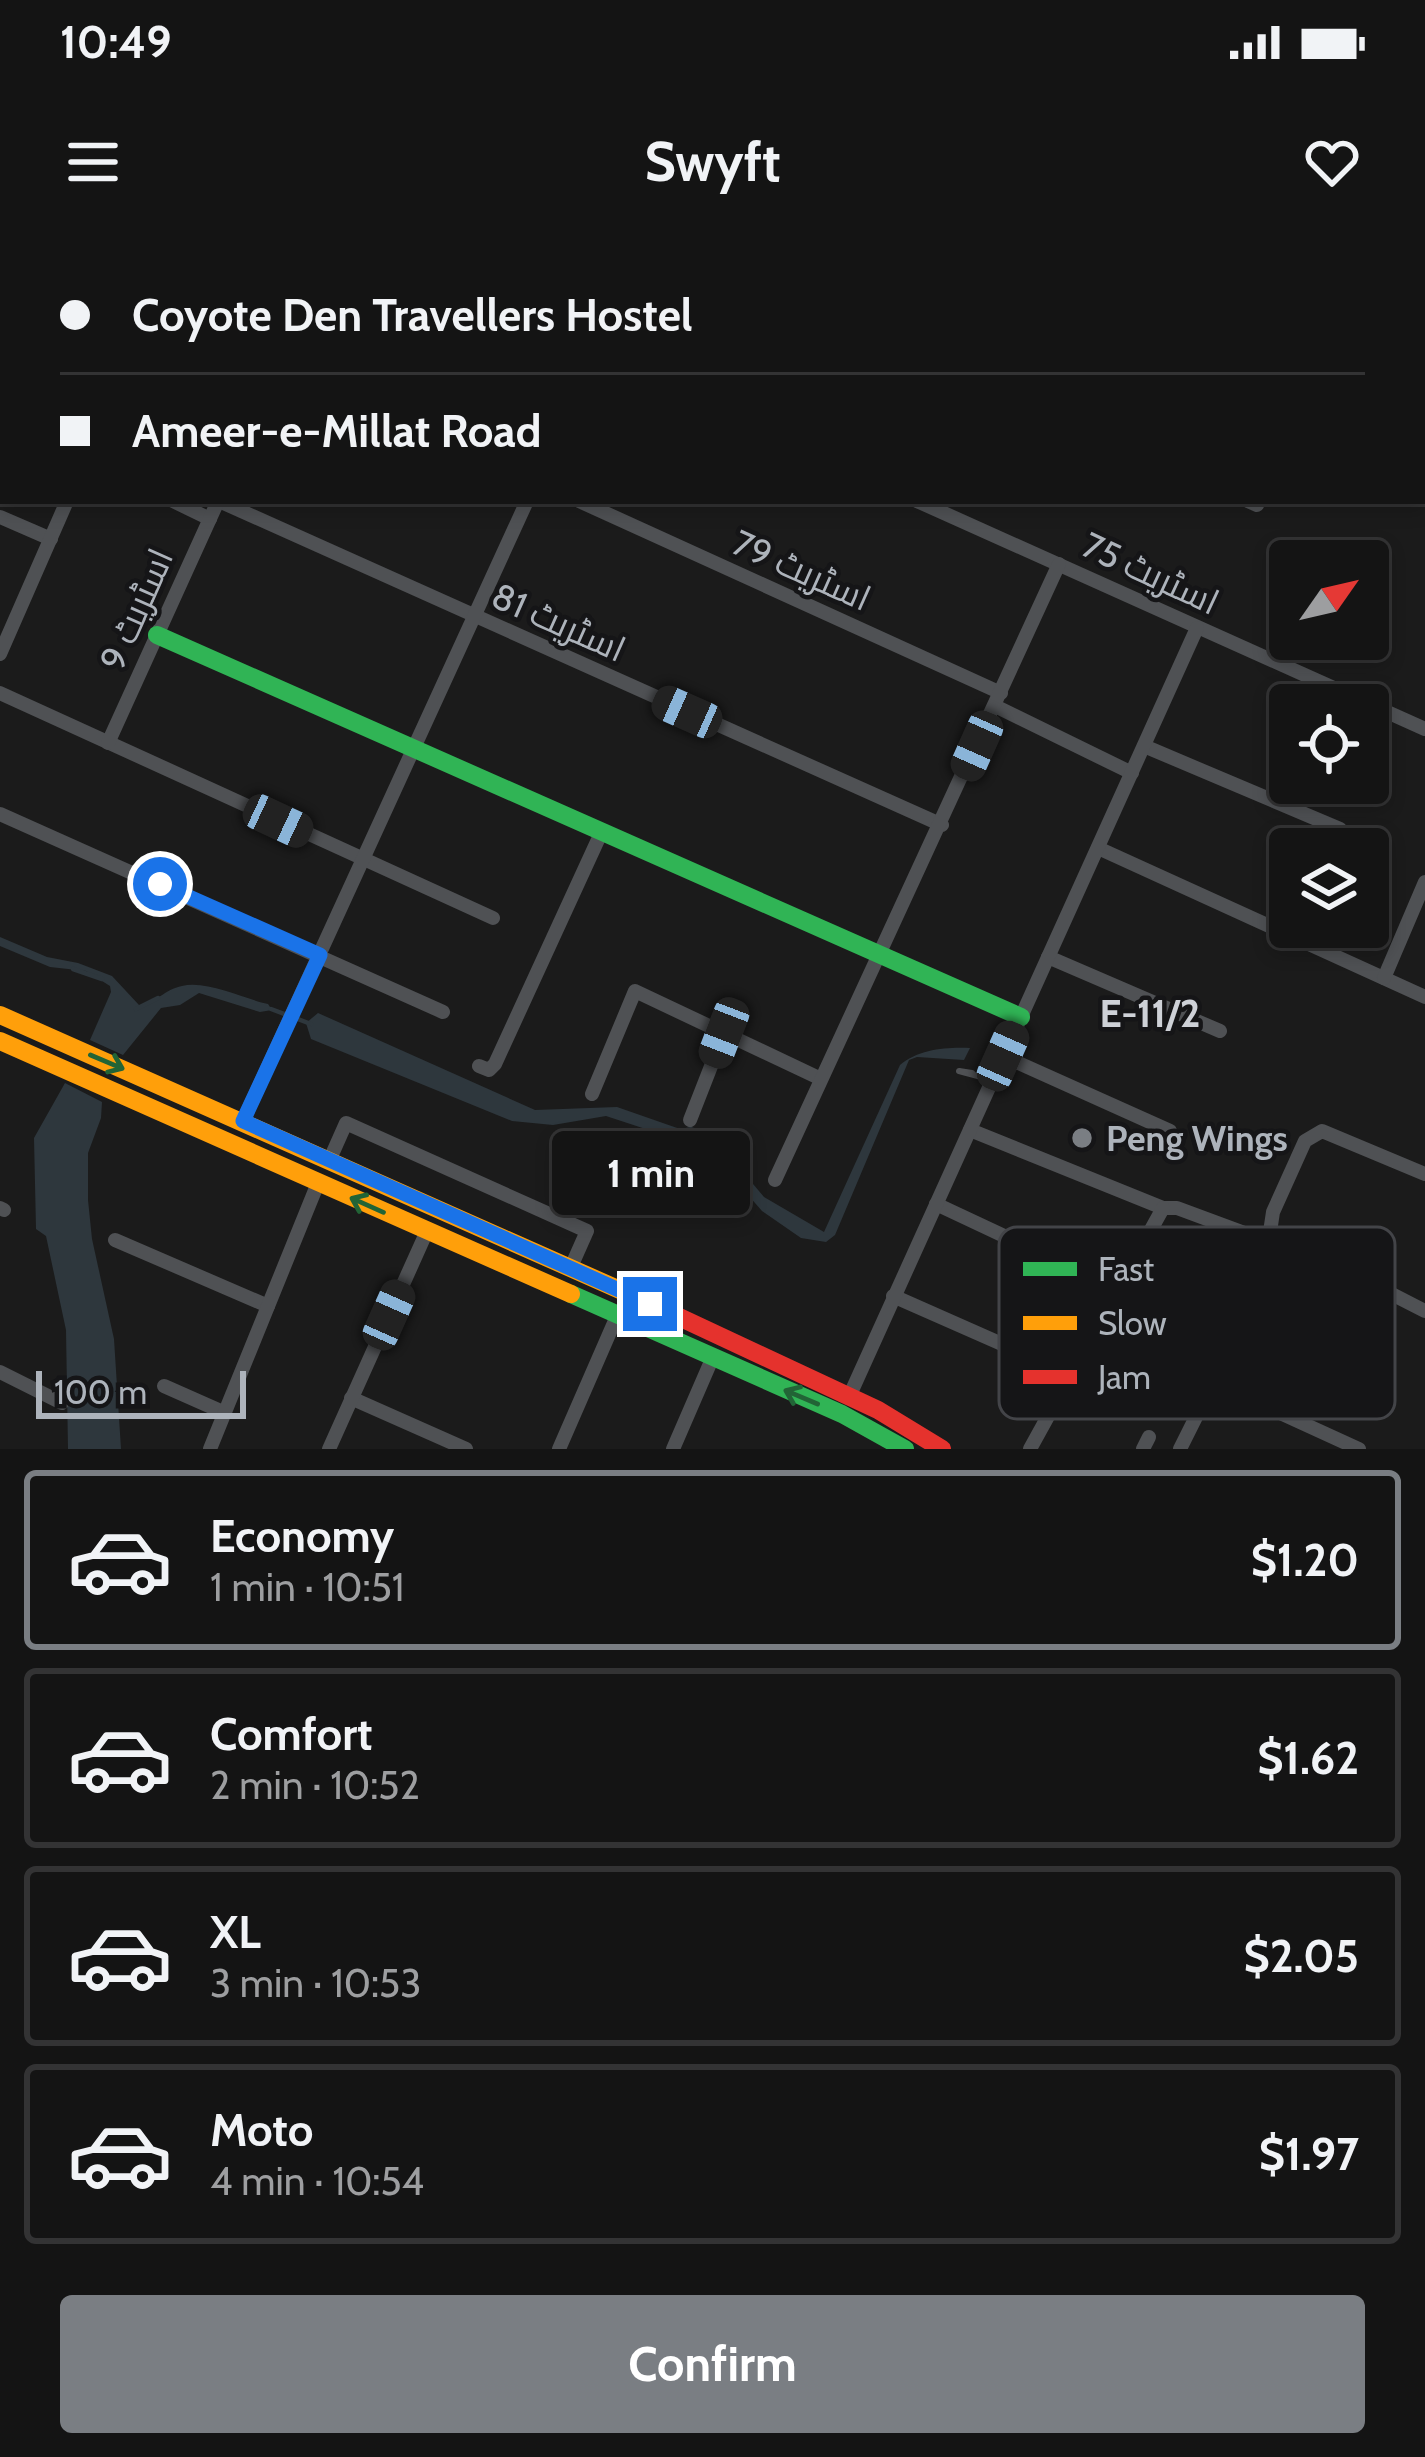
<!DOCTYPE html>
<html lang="en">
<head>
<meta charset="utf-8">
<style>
	:root { --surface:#141414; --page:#212122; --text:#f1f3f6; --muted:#9d9ea0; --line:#333334; --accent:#7a7e83 }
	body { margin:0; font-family:Cabin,Cairo,sans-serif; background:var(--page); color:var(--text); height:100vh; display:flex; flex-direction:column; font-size:45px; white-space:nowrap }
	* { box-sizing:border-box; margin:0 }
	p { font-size:39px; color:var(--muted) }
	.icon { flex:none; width:66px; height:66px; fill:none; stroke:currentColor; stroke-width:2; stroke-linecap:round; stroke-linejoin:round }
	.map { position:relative; height:1209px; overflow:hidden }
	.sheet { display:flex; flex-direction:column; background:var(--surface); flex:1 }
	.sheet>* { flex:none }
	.banner { position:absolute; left:0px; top:0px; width:1425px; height:264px; box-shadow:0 6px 18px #0003,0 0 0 3px var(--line); display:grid; align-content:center; height:264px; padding:0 60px; background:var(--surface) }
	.needle { width:78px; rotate:56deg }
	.tools { position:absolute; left:1269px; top:300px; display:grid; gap:24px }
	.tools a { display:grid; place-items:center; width:120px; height:120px; border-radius:12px; background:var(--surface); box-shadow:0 6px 18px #0003,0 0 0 3px var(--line); font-size:60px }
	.scale { position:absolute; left:36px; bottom:30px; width:210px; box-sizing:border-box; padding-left:12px; border:6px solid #adb3bb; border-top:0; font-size:33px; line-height:42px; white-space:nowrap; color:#adb3bb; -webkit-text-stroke:9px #151517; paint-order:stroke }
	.end { position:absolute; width:54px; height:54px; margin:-27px; border:15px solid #1a73e8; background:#fff; box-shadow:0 0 0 6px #fff }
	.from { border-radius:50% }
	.bubble { position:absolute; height:84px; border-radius:12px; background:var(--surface); box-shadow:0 6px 18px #0003,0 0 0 3px var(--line); font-size:39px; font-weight:700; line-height:84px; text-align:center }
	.car { position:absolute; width:36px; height:72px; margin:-36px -18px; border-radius:15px; box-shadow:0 0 9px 3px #0007; background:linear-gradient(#222 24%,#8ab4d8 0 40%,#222 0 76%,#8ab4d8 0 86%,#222 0) }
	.banner b { display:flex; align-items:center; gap:42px; height:114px; font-size:45px }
	.banner b+b { border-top:3px solid var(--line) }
	.banner i { width:30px; height:30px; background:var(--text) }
	ul { padding:21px 0 0; list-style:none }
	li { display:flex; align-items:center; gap:36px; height:180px; margin:0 24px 18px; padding:0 36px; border:6px solid var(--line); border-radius:12px }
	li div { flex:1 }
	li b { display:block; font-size:45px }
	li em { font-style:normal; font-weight:700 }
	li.current { border-color:var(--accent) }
	li>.icon { width:108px; height:108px; stroke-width:1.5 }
	.cta { display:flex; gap:24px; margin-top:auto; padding:24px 60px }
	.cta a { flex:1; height:138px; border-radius:12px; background:var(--accent); color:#fff; font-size:48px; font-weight:700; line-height:138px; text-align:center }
	.status { display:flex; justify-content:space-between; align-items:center; height:84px; padding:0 60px; background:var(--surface); direction:ltr }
	.status svg { height:33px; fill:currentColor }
	header { display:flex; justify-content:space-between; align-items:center; height:156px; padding:0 60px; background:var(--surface); font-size:54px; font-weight:700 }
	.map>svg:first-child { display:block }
</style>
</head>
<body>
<div class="status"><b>10:49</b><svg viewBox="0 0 49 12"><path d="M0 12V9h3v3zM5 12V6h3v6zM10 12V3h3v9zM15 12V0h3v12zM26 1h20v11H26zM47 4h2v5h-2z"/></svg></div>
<header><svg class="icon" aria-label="menu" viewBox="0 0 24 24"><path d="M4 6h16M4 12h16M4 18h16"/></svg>Swyft<svg class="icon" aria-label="heart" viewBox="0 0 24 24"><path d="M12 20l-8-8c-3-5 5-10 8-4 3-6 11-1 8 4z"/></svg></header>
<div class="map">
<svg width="1425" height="1209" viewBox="0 0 1425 1209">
	<rect width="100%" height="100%" fill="#1b1b1b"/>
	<!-- water -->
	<g fill="#2e373d">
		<path d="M0,697L47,717L78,723L112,736L139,765C155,764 165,749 182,746C207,740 244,759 268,764L272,770L260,772L199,753L180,765L161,768L123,815L90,800L111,752L110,746L86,731L50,727L0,706Z"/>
		<path d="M318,773L535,870L617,867L680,889L691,887L710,893L764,957L824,992L900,825C919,809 946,807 970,808L964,820L917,817L909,820L835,995L826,1002L801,998L762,971L700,900L676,899L606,876L553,885L512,881L311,799L306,783Z"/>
		<path d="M65,843L102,862L101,878L88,913V960L92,999L114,1099L121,1209H68L66,1090L46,996L36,989L34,898Z"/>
	</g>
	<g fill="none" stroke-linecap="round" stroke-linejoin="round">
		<!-- stream -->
		<g stroke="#2e373d" stroke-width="4.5">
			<path d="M73,729L102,739"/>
			<path d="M136,769L158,758"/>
			<path d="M271,769L311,784"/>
		</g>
		<!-- lane -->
		<g stroke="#4f5154" stroke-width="6">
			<path d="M758,0L759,3"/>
			<path d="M735,3L737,0"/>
			<path d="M888,3L890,0"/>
			<path d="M972,833L959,831L989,839"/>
		</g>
		<!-- street -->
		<g stroke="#4f5154" stroke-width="14">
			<path d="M31,0L38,3"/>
			<path d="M330,0L336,3"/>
			<path d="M181,3L182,0"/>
			<path d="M668,3L670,0"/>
			<path d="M956,3L957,0"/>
			<path d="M1054,3L1055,0"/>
			<path d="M1214,3L1215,0"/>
			<path d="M1378,3L1379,0"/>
			<path d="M0,134L3,135"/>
			<path d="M173,261L210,279"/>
			<path d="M219,261L942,585"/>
			<path d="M579,261L1001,453"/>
			<path d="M917,261L1425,489"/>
			<path d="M1248,261L1257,265L1259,261"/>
			<path d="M0,277L51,299"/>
			<path d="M0,414L67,261"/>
			<path d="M0,453L493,678"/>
			<path d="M995,466L1132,533"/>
			<path d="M108,503L218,261"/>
			<path d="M1144,506L1340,589"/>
			<path d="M0,574L443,772"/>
			<path d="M1098,608L1425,757"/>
			<path d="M1048,717L1220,791"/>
			<path d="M1384,738L1425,642"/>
			<path d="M1003,816L1170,891"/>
			<path d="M479,826L489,830L495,824L602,591"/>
			<path d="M592,854L635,751L819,838"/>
			<path d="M690,880L724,793"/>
			<path d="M243,881L527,261"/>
			<path d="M970,890L1163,968H1177L1258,998L1296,1036L1323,1051L1378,1047L1425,1071"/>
			<path d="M330,919L346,883L587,991L571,1027"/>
			<path d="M775,940L1059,324"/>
			<path d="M936,964L1117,1049"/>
			<path d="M0,968L4,970"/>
			<path d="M115,1000L268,1066"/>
			<path d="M893,1056L1070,1134"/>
			<path d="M1096,1089L1359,1209"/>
			<path d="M0,1132L62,1163"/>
			<path d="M164,1146L225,1173"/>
			<path d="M849,1157L1197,388"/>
			<path d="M351,1158L466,1209"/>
			<path d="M210,1209L318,943"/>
			<path d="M329,1209L427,991"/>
			<path d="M559,1209L617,1076"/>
			<path d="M673,1209L712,1119"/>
			<path d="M1030,1209L1163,968"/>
			<path d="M1143,1209L1149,1197"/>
			<path d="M1180,1209L1276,1017L1270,992L1273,972L1305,901L1322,891L1425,934"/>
		</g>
		<!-- fast -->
		<g stroke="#30b455" stroke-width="18">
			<path d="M157,395L1021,777"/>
			<path d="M571,1054L842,1174L905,1209"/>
		</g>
		<!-- slow -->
		<g stroke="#ff9f0a" stroke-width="18">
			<path d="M1422,218L1425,219"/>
			<path d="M0,775L647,1062"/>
			<path d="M0,801L571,1054"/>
		</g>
		<!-- jam -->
		<path stroke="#e5322d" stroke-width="18" d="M647,1062L878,1170L942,1209"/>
	</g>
	<!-- one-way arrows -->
	<defs><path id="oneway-shaft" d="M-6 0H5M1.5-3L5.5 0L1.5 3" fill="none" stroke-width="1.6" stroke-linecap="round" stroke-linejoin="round" transform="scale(3)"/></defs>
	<g stroke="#226436">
		<use href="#oneway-shaft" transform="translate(107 822) rotate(23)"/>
		<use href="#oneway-shaft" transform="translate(367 965) rotate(-156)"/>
		<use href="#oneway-shaft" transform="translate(801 1157) rotate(-157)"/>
	</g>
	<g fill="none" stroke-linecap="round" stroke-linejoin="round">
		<!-- route -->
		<path stroke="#1a73e8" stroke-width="15" d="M160,644L320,715L243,881L650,1064"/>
	</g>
	<!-- markers -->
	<circle fill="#7a7e83" stroke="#151517" stroke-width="4.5" cx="1082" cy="898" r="12"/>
	<g text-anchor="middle" stroke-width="9" stroke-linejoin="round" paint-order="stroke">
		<!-- street labels -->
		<g font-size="36" fill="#adb3bb" stroke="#151517">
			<text transform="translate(802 330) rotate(24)" y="13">اسٹریٹ 79</text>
			<text transform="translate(1151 333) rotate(25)" y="13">اسٹریٹ 75</text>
			<text transform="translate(136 369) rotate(-66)" y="13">اسٹریٹ 9</text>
			<text transform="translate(559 382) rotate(24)" y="13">اسٹریٹ 81</text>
		</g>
		<!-- poi labels -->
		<g font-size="36" font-weight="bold" fill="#adb3bb" stroke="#151517" text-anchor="start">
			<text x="1106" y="911">Peng Wings</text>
		</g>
		<!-- neighbourhood labels -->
		<g font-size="39" font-weight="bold" fill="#ced1d7" stroke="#151517">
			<text x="1150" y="787">E-11/2</text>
		</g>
	</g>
	<!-- legend -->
	<rect x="999" y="987" width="396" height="192" rx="18" fill="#151517" stroke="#434448" stroke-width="3"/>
	<rect x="1023" y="1022" width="54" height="14" fill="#30b455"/>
	<rect x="1023" y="1076" width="54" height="14" fill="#ff9f0a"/>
	<rect x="1023" y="1130" width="54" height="14" fill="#e5322d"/>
	<g font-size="33" fill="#adb3bb">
		<text x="1098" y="1041">Fast</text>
		<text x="1098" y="1095">Slow</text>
		<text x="1098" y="1149">Jam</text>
	</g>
</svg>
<div class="tools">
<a><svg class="needle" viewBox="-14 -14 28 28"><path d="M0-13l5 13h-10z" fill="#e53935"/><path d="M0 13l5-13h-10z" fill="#9d9ea0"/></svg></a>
<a><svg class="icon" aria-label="locate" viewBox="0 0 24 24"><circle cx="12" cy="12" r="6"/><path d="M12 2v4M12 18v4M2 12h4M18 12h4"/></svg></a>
<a><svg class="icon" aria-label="layers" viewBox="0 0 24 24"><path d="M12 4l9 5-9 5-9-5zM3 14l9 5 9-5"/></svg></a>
</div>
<div class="scale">100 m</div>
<i class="end from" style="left:160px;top:644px"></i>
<i class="end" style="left:650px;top:1064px"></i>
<div class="bubble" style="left:552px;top:891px;width:198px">1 min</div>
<i class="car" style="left:687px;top:472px;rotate:294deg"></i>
<i class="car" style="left:977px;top:506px;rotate:204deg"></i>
<i class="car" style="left:278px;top:581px;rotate:115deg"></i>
<i class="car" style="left:724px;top:793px;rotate:201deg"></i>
<i class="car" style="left:1003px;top:816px;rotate:24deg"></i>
<i class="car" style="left:389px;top:1075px;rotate:24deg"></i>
<div class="banner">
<b><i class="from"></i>Coyote Den Travellers Hostel</b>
<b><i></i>Ameer-e-Millat Road</b>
</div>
</div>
<section class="sheet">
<ul>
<li class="current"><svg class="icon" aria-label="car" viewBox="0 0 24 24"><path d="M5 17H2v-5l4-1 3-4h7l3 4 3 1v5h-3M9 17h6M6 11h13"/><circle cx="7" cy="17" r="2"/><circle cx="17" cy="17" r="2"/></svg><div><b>Economy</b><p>1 min · 10:51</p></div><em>$1.20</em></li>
<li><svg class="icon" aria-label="car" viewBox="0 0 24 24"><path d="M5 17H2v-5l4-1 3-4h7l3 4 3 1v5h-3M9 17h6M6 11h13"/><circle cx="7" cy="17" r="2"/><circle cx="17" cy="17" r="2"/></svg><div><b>Comfort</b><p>2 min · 10:52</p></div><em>$1.62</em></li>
<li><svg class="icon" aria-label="car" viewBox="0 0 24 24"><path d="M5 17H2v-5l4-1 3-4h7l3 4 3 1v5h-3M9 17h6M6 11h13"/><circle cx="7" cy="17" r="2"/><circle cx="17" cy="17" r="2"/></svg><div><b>XL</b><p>3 min · 10:53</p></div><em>$2.05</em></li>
<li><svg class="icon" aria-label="car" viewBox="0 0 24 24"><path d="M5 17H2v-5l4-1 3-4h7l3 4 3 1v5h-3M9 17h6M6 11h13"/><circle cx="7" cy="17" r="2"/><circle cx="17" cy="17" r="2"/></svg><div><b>Moto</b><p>4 min · 10:54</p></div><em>$1.97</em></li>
</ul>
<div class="cta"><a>Confirm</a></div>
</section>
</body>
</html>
